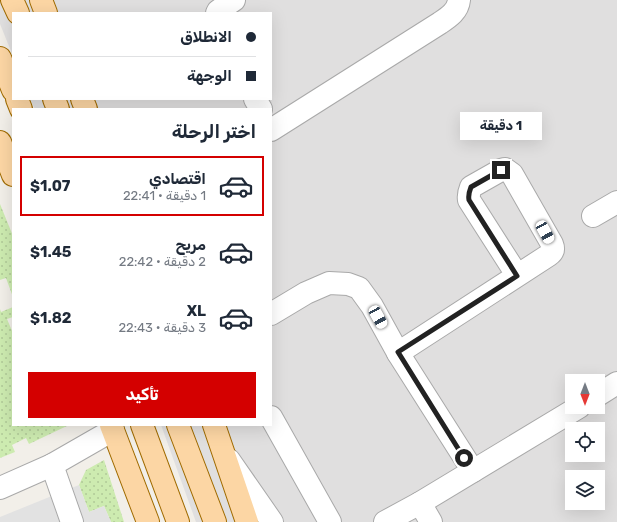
<!DOCTYPE html>
<html lang="ar">
<head>
<meta charset="utf-8">
<style>
	:root { --surface:#fff; --page:#f6f6f7; --text:#1f2937; --muted:#747a83; --line:#e0e1e3; --accent:#d40000 }
	body { margin:0; font-family:Rubik,Vazirmatn,sans-serif; background:var(--page); color:var(--text); direction:rtl; height:100vh; display:flex; flex-direction:column; font-size:15px; white-space:nowrap }
	* { box-sizing:border-box; margin:0 }
	p { font-size:13px; color:var(--muted) }
	.icon { flex:none; width:22px; height:22px; fill:none; stroke:currentColor; stroke-width:2; stroke-linecap:round; stroke-linejoin:round }
	.map { position:relative; flex:1; overflow:hidden; direction:ltr }
	.drawer { position:absolute; left:12px; top:108px; width:260px; height:318px; display:flex; flex-direction:column; background:var(--surface); border-radius:0px; box-shadow:0 4px 16px #0002; direction:rtl }
	.drawer>* { flex:none }
	.banner { position:absolute; left:12px; top:12px; width:260px; height:88px; border-radius:0px; box-shadow:0 4px 16px #0002; direction:rtl; display:grid; align-content:center; height:88px; padding:0 16px; background:var(--surface) }
	.needle { width:26px; rotate:180deg }
	.fabs { position:absolute; left:565px; top:374px; display:grid; gap:8px }
	.fabs a { display:grid; place-items:center; width:40px; height:40px; border-radius:0px; background:var(--surface); box-shadow:0 4px 16px #0002; font-size:20px }
	.end { position:absolute; width:18px; height:18px; margin:-9px; border:5px solid #222; background:#fff; box-shadow:0 0 0 2px #fff }
	.from { border-radius:50% }
	.bubble { position:absolute; height:28px; border-radius:0px; background:var(--surface); box-shadow:0 4px 16px #0002; font-size:13px; font-weight:700; line-height:28px; text-align:center; direction:rtl }
	.car { position:absolute; width:12px; height:24px; margin:-12px -6px; border-radius:5px; box-shadow:0 0 3px 1px #0007; background:linear-gradient(#fff 24%,#345 0 40%,#fff 0 76%,#345 0 86%,#fff 0) }
	.banner b { display:flex; align-items:center; gap:14px; height:38px; font-size:15px }
	.banner b+b { border-top:1px solid var(--line) }
	.banner i { width:10px; height:10px; background:var(--text) }
	ul { padding:0; list-style:none }
	li { display:flex; align-items:center; gap:12px; height:60px; margin:0 8px 6px; padding:0 8px; border:2px solid transparent; border-radius:0px }
	li div { flex:1 }
	li b { display:block; font-size:15px }
	li em { font-style:normal; font-weight:700 }
	li.selected { border-color:var(--accent) }
	li>.icon { width:36px; height:36px; stroke-width:1.5 }
	h2 { padding:0 16px; font-size:18px; line-height:48px }
	.button { display:flex; gap:8px; margin-top:auto; padding:8px 16px }
	.button a { flex:1; height:46px; border-radius:0px; background:var(--accent); color:#fff; font-size:16px; font-weight:700; line-height:46px; text-align:center }
	.map>svg:first-child { display:block }
</style>
</head>
<body>
<div class="map">
<svg width="617" height="522" viewBox="0 0 617 522">
	<defs>
		<pattern id="garden-dots" width="8" height="8" patternUnits="userSpaceOnUse"><rect width="8" height="8" fill="#cdebb0"/><path d="M2 2h.1M6 6h.1" fill="none" stroke="#b0c997" stroke-width="1.8" stroke-linecap="round"/></pattern>
	</defs>
	<rect width="100%" height="100%" fill="#f2efe9"/>
	<!-- residential -->
	<path fill="#e0dfdf" fill-rule="evenodd" d="M0,0H617V522H196L161,425H271V109H35L30,99H271V13H13V56L0,24ZM572,381H598V407H572ZM572,429H598V455H572ZM572,477H598V503H572Z"/>
	<!-- garden -->
	<g fill="url(#garden-dots)">
		<path d="M0,204L13,236V297L6,278L0,280Z"/>
		<path d="M13,307V317L7,319L13,333V425H69L29,444L26,438L12,445L15,452L0,458V309L1,312Z"/>
		<path d="M104,460L124,522H111L104,506L89,512L79,485L86,470Z"/>
	</g>
	<!-- parking -->
	<path fill="#e2e2e2" d="M79,485L89,512L104,506L111,522H0V517Z"/>
	<g fill="none" stroke-linecap="round" stroke-linejoin="round">
		<!-- minor casing -->
		<g stroke="#a9a9a9" stroke-width="24">
			<g id="minor">
				<path d="M217,13L218,11L234,0"/>
				<path d="M255,99L261,109"/>
				<path d="M271,130L440,23C449,17 458,11 459,0"/>
				<path d="M593,216L617,202"/>
				<path d="M271,314L306,293L329,283L348,284L359,288L372,306L398,353L473,471"/>
				<path d="M398,353L549,255C553,252 554,249 552,244L512,174L505,169L501,170L471,187C469,192 468,195 469,200L517,275"/>
				<path d="M598,395L617,383"/>
				<path d="M271,417L330,522"/>
				<path d="M229,460L272,522"/>
				<path d="M52,465L72,522"/>
				<path d="M0,488L52,465L113,430"/>
				<path d="M420,503L431,522"/>
				<path d="M385,522L420,503L579,407"/>
			</g>
		</g>
		<!-- major casing -->
		<g stroke="#a06b00" stroke-width="24">
			<g id="major">
				<path d="M12,0L18,13"/>
				<path d="M41,0L46,13"/>
				<path d="M0,58L13,90"/>
				<path d="M17,99L21,109"/>
				<path d="M54,99L58,109"/>
				<path d="M82,99L86,109"/>
				<path d="M0,142L13,175"/>
				<path d="M111,425L148,522"/>
				<path d="M142,425L178,522"/>
				<path d="M178,425L215,522"/>
				<path d="M214,425L247,522"/>
			</g>
		</g>
		<!-- minor -->
		<use href="#minor" stroke="#fff" stroke-width="22"/>
		<!-- major -->
		<use href="#major" stroke="#fcd6a4" stroke-width="22"/>
	</g>
	<g fill="none" stroke-linecap="round" stroke-linejoin="round">
		<!-- route -->
		<path stroke="#222" stroke-width="5" d="M464,458L398,352L517,276L469,200C468,195 469,192 471,187L501,170"/>
	</g>
</svg>
<div class="fabs">
<a><svg class="needle" viewBox="-14 -14 28 28"><path d="M0-13l5 13h-10z" fill="#e53935"/><path d="M0 13l5-13h-10z" fill="#747a83"/></svg></a>
<a><svg class="icon" aria-label="locate" viewBox="0 0 24 24"><circle cx="12" cy="12" r="6"/><path d="M12 2v4M12 18v4M2 12h4M18 12h4"/></svg></a>
<a><svg class="icon" aria-label="layers" viewBox="0 0 24 24"><path d="M12 4l9 5-9 5-9-5zM3 14l9 5 9-5"/></svg></a>
</div>
<i class="end from" style="left:464px;top:458px"></i>
<i class="end" style="left:501px;top:170px"></i>
<div class="bubble" style="left:460px;top:112px;width:82px">1 دقيقة</div>
<i class="car" style="left:545px;top:232px;rotate:151deg"></i>
<i class="car" style="left:378px;top:317px;rotate:151deg"></i>
<div class="banner">
<b><i class="from"></i>الانطلاق</b>
<b><i></i>الوجهة</b>
</div>
<section class="drawer">
<h2>اختر الرحلة</h2>
<ul>
<li class="selected"><svg class="icon" aria-label="car" viewBox="0 0 24 24"><path d="M5 17H2v-5l4-1 3-4h7l3 4 3 1v5h-3M9 17h6M6 11h13"/><circle cx="7" cy="17" r="2"/><circle cx="17" cy="17" r="2"/></svg><div><b>اقتصادي</b><p>1 دقيقة · 22:41</p></div><em>$1.07</em></li>
<li><svg class="icon" aria-label="car" viewBox="0 0 24 24"><path d="M5 17H2v-5l4-1 3-4h7l3 4 3 1v5h-3M9 17h6M6 11h13"/><circle cx="7" cy="17" r="2"/><circle cx="17" cy="17" r="2"/></svg><div><b>مريح</b><p>2 دقيقة · 22:42</p></div><em>$1.45</em></li>
<li><svg class="icon" aria-label="car" viewBox="0 0 24 24"><path d="M5 17H2v-5l4-1 3-4h7l3 4 3 1v5h-3M9 17h6M6 11h13"/><circle cx="7" cy="17" r="2"/><circle cx="17" cy="17" r="2"/></svg><div><b>XL</b><p>3 دقيقة · 22:43</p></div><em>$1.82</em></li>
</ul>
<div class="button"><a>تأكيد</a></div>
</section>
</div>
</body>
</html>
